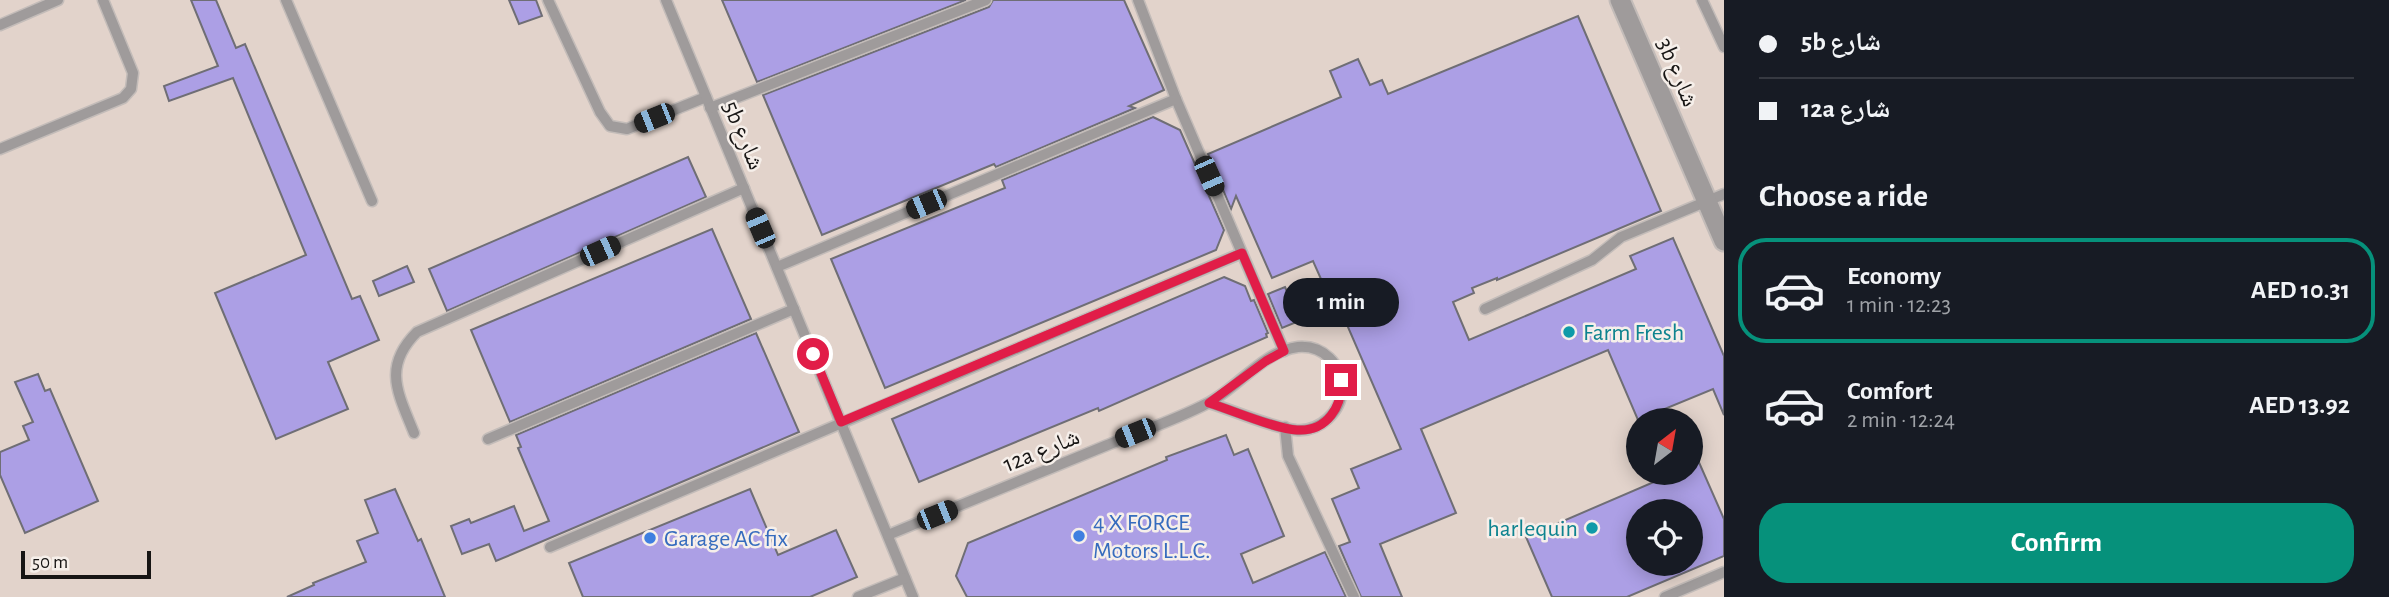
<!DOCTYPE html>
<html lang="en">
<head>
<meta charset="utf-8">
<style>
	:root { --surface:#171b24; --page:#20242c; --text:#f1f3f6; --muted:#9ea1a6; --line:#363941; --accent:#06917b }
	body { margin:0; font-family:"Alegreya Sans","Noto Naskh Arabic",sans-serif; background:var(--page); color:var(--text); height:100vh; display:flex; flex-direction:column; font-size:26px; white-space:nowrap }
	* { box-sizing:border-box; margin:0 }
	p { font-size:23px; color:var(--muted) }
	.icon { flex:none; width:38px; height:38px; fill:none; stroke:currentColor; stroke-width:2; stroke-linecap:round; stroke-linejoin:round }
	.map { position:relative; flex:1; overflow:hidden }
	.sheet { display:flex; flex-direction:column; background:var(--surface); width:665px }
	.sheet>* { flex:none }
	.hud { display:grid; align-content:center; height:154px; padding:0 35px; background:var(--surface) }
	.needle { width:46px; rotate:31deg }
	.controls { position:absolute; left:1626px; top:408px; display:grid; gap:14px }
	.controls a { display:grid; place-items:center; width:77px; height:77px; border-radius:50%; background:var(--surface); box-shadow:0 4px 18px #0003; font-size:35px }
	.scale { position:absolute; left:21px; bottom:18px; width:130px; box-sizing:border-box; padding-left:7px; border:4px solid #171514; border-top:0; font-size:19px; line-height:24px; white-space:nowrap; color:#171514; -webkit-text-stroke:5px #f6efea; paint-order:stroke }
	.end { position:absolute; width:32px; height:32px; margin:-16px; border:9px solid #e11d48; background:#fff; box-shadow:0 0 0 4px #fff }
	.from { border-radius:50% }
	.bubble { position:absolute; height:49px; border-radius:24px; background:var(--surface); box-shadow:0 4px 18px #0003; font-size:23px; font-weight:700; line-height:49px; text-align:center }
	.car { position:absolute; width:21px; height:42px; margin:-21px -10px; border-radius:9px; box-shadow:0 0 5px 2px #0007; background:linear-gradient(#222 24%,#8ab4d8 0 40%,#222 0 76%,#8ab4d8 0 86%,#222 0) }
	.hud b { display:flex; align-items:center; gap:24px; height:66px; font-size:26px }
	.hud b+b { border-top:2px solid var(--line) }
	.hud i { width:18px; height:18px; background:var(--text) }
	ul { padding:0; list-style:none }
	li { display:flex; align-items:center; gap:21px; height:105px; margin:0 14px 10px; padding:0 21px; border:4px solid transparent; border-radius:28px }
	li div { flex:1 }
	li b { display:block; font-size:26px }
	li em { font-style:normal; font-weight:700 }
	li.active { border-color:var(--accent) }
	li>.icon { width:63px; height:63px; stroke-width:1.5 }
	h2 { padding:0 35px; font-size:32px; line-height:84px }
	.action { display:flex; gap:14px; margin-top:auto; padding:14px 35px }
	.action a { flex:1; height:80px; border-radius:28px; background:var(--accent); color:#fff; font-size:28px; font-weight:700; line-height:80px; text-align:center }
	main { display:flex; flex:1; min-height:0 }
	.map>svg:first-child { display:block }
</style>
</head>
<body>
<main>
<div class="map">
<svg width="1724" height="597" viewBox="0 0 1724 597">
	<rect width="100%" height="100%" fill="#e9e1dd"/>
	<!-- built -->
	<path fill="#e2d3cb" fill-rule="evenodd" d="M0,0H1724V597H0ZM1638,420H1690V472H1638ZM1638,511H1690V564H1638Z"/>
	<!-- building -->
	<g fill="#ac9fe5" stroke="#6f6e75" stroke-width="2" fill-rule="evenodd">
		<path d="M191,0H216L236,48L245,44L352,299L360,296L379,340L328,362L348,409L276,439L215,293L306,255L233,78L169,101L164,86L218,66Z"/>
		<path d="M509,0H536L542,16L519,24Z"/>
		<path d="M722,0H966L757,82Z"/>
		<path d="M993,0H1124L1164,90L1129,106L1135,108L996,167L994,164L822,235L763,95L989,7Z"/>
		<path d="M1578,16L1661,211L1497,280V278L1472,288L1474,293L1453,302L1469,340L1636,269L1630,256L1673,238L1724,356V415L1713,389L1638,420L1608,350L1421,429L1456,513L1380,544L1402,597H1361L1339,546L1350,542L1332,499L1359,488L1351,469L1401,449L1338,304L1333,306L1313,261L1272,278L1236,196L1231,209L1208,154L1341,97L1330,71L1358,59L1370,85L1382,80L1388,94Z"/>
		<path d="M1153,117L1180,130L1224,230L1216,250L885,388L831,259L1005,188L1002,180Z"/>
		<path d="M688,157L706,197L447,311L429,269Z"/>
		<path d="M712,229L751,319L510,422L471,330Z"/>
		<path d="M407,266L414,282L379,296L373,281Z"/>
		<path d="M1224,277L1245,286L1251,301L1254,300L1268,333L1266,334L1267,337L1099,411L1098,408L919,482L892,419Z"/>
		<path d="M1285,287L1299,321L1282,328L1268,294Z"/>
		<path d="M756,333L799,432L496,561L489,544L462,554L451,526L469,519L471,523L514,506L524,531L549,521L518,448L521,447L516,435Z"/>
		<path d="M38,374L45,391L50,389L98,501L25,533L0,475V452L29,440L23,426L33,422L15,382Z"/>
		<path d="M1226,435L1234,455L1248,449L1284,536L1241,554L1253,583L1325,552L1346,597H967L956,576L968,543L1167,460L1166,457Z"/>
		<path d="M1690,442L1724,519V556L1627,597H1552L1526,537L1677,472H1690ZM1638,511H1690V564H1638Z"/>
		<path d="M395,489L418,541L421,539L445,597H287L314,585L313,583L366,562L357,541L378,533L365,500Z"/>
		<path d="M750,489L778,555L836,530L857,577L810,597H583L569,563Z"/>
	</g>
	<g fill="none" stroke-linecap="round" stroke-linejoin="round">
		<!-- service casing -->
		<g stroke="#c3bcb9" stroke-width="13">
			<g id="service">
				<path d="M286,0L372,201"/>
				<path d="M548,0L600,112L610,126L627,129L706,97"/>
				<path d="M666,0L913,597"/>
				<path d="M1138,0L1176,99L1284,351"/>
				<path d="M1702,0L1724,47"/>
				<path d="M0,25L58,0"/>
				<path d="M710,108L986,0"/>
				<path d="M0,149L123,98L131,89L133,73L103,0"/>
				<path d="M777,267L1176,99"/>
				<path d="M1485,309L1592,260L1621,237L1724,194"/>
				<path d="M1285,427L1288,456L1354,597"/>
				<path d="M414,433C398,393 382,367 417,332L744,188"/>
				<path d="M488,439L794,309"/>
				<path d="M888,535C960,505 1032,476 1105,446C1139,432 1176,420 1208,403C1238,388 1263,351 1298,347C1323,345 1342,364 1342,389C1341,412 1320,432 1296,430C1270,427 1235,411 1209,403"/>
				<path d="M550,547L1242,253"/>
				<path d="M858,597L905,578"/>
				<path d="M1665,597L1724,572"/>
			</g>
		</g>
		<!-- minor casing -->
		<g stroke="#c3bcb9" stroke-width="23">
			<path id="minor" d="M1620,0L1724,241"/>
		</g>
		<!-- service -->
		<use href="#service" stroke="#9f9b9b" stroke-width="10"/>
		<!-- minor -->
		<use href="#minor" stroke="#9f9b9b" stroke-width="19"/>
	</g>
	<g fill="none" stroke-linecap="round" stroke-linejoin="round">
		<!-- route -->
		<path stroke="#e11d48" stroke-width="9" d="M813,354L841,422L1242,253L1284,351L1266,361L1209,403C1232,410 1275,429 1297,430C1327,432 1343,406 1341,380"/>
	</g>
	<!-- markers -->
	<g fill="#0f9aa8" stroke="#f6efea" stroke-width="2.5">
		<circle cx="1569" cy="332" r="7"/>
		<circle cx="1592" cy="528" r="7"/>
	</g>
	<g fill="#3f7fe0" stroke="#f6efea" stroke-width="2.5">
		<circle cx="1079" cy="536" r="7"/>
		<circle cx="650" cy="538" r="7"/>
	</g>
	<g text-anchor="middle" stroke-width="5" stroke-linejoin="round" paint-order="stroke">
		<!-- street labels -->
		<g font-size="24" fill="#171514" stroke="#f6efea">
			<text transform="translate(1678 72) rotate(67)" y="8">3b شارع</text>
			<text transform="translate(744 135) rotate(67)" y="8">5b شارع</text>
			<text transform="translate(1041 450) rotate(-22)" y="8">12a شارع</text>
		</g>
		<!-- culture labels -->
		<g font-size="24" fill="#0d838f" stroke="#f6efea" text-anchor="start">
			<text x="1583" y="340">Farm Fresh</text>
			<text x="1578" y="536" text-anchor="end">harlequin</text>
		</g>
		<!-- shop labels -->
		<g font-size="24" fill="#366cbe" stroke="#f6efea" text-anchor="start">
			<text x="1093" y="530">4 X FORCE<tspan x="1093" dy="28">Motors L.L.C.</tspan></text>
			<text x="664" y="546">Garage AC fix</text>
		</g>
	</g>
</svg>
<div class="controls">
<a><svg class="needle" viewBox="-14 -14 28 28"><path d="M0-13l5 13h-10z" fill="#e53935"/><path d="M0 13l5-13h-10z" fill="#9ea1a6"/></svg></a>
<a><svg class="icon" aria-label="locate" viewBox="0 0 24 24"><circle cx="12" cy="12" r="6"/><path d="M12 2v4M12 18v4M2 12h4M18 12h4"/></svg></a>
</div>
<div class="scale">50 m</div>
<i class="end from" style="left:813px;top:354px"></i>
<i class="end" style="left:1341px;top:380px"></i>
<div class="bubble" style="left:1283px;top:278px;width:116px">1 min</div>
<i class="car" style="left:654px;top:118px;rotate:248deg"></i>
<i class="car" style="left:1209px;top:176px;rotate:156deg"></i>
<i class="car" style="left:926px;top:204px;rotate:247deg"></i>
<i class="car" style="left:760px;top:228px;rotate:337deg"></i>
<i class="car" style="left:600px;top:251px;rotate:66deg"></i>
<i class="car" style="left:1135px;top:433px;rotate:248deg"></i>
<i class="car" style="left:937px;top:515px;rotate:68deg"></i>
</div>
<section class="sheet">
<div class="hud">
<b><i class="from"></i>5b شارع</b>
<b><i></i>12a شارع</b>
</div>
<h2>Choose a ride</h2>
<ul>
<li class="active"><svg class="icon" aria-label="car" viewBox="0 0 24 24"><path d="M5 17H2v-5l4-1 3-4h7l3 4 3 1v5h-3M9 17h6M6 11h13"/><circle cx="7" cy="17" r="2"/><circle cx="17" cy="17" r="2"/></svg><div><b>Economy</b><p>1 min · 12:23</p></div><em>AED 10.31</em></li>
<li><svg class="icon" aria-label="car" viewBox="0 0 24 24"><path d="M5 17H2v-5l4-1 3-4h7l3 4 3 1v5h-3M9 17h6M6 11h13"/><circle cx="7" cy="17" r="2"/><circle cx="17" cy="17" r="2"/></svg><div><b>Comfort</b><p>2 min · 12:24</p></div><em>AED 13.92</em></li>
</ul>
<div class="action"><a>Confirm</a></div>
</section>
</main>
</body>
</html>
